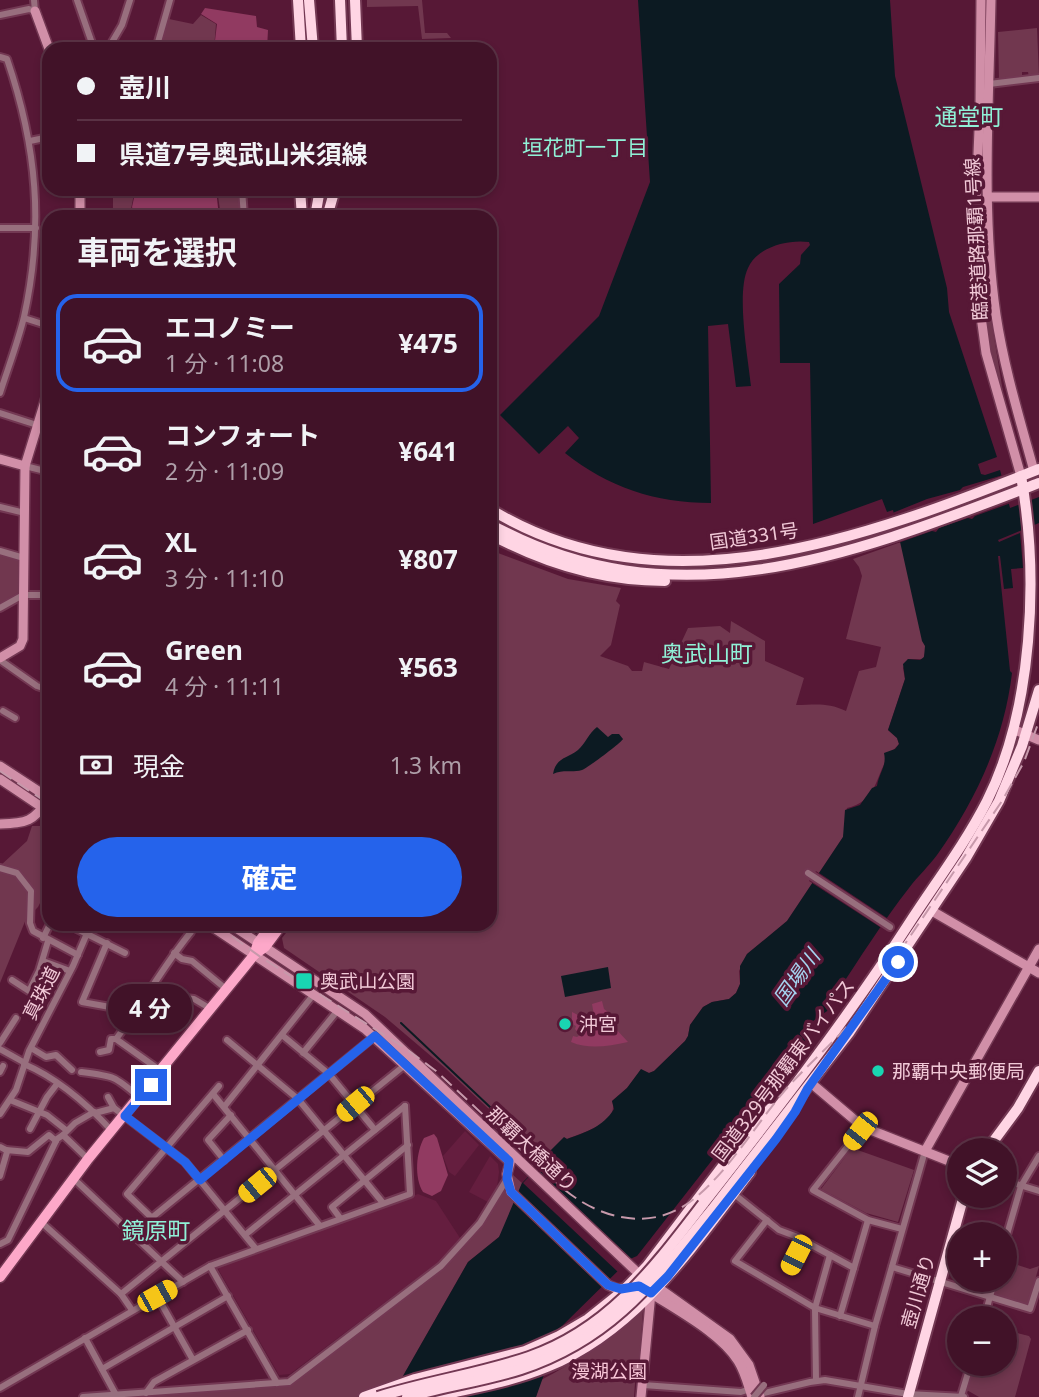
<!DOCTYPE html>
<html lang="ja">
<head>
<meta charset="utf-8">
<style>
	:root { --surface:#411228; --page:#4c2034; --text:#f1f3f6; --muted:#ae9ea8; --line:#5a3245; --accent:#2563eb }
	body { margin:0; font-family:"Noto Sans","Noto Sans JP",sans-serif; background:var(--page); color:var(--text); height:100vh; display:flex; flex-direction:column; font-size:26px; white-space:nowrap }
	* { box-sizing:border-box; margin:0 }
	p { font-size:23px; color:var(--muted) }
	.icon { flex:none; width:38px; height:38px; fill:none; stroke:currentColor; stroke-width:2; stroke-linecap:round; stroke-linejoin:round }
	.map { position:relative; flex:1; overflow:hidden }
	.details { position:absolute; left:42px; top:210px; width:455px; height:721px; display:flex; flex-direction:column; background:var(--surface); border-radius:21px; box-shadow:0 4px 10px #0003,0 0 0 2px var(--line) }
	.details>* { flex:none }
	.banner { position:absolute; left:42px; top:42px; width:455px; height:154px; border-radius:21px; box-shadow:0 4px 10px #0003,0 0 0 2px var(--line); display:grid; align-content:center; height:154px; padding:0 35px; background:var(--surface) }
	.controls { position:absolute; left:947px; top:1138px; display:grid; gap:14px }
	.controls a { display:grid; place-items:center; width:70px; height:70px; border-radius:50%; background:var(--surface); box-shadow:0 4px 10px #0003,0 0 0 2px var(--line); font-size:35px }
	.end { position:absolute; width:32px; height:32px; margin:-16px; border:9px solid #2563eb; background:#fff; box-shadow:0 0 0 4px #fff }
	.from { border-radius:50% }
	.bubble { position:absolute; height:49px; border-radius:24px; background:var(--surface); box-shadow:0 4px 10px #0003,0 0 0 2px var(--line); font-size:23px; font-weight:700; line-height:49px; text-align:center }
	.car { position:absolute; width:21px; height:42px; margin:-21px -10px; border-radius:9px; box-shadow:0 0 5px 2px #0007; background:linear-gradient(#f5c518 24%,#345 0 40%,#f5c518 0 76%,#345 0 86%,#f5c518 0) }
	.banner b { display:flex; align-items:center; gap:24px; height:66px; font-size:26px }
	.banner b+b { border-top:2px solid var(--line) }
	.banner i { width:18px; height:18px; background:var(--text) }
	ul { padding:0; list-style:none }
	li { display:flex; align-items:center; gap:21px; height:98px; margin:0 14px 10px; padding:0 21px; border:4px solid transparent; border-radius:21px }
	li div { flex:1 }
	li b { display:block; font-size:26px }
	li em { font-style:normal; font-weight:700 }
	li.current { border-color:var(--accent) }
	li>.icon { width:63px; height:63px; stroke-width:1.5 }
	h2 { padding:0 35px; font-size:32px; line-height:84px }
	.pay { display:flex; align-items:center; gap:18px; height:77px; padding:0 35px; font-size:26px }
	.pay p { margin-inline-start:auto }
	.action { display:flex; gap:14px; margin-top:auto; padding:14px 35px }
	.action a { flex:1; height:80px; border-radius:42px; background:var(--accent); color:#fff; font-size:28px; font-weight:700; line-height:80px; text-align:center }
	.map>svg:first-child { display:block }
</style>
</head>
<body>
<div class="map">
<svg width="1039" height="1397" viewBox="0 0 1039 1397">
	<rect width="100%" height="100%" fill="#571836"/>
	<!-- built -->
	<g fill="#651e3f">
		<path d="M465,1131L479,1145L455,1176L449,1172L443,1156Z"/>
		<path d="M490,1156L498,1164L499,1172L497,1187L488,1202L469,1192Z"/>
		<path d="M418,1194L436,1201L460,1238L440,1261L290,1374L279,1375L217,1267Z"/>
	</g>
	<!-- green -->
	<g fill="#71374f">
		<path d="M367,0H422L425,33H447L451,38L422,39L418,6L367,7Z"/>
		<path d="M201,15L216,24L214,49H160L169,19L193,24Z"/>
		<path d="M1037,28L1039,76L1029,77L1028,72H1022V78L999,80L998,32Z"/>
		<path d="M113,189H135L131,209L135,217H113Z"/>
		<path d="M217,189H239L241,213L239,216L221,217Z"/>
		<path d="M982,220L988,300L1003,392C983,340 979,276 982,220Z"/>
		<path d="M901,542L926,650L923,659H908L903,668L905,679L888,730L897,738L899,744C895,749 891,751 888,757C875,778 877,801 847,808C844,818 847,827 843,837L787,921L747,954L739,971L740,984L736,993L729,999L712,1002L703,1007L690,1025L688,1036L685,1041L654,1071L649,1073L641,1070L627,1088L612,1101C620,1123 582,1133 567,1139L564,1138L542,1159L445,1068L385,1017L284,948L282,938L293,924H490V550L568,579L621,588L616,601L620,605L611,645L600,656L628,666L632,671H642L644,662L669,669L688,628L720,626L730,633L731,621L765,641V661L804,678L796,705C815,705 827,702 846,711L859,671L876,667L881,647L846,639L862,576L859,567L853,559Z"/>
		<path d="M0,554L19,560V592L0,603Z"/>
		<path d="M32,826H49V881L43,887L47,890V896L44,895L38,907L26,919L0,983V866L27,841Z"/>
		<path d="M852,1148L914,1170L898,1222L866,1213L821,1189Z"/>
		<path d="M513,1175L522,1183L503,1230L499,1237L468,1262L391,1397H146L290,1386L443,1269L484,1224Z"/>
		<path d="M1005,1261L1030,1269L1039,1266L1028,1305L996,1296L994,1293L998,1279H1004Z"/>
		<path d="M643,1309L639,1369H636L634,1397H536L541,1380C579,1360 612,1338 643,1309Z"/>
		<path d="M1013,1332L1029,1336L1031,1339L1015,1397H979L965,1389L973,1363H1004L1005,1345L1010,1346Z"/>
	</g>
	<!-- forest -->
	<g fill="#913a61">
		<path d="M205,8L256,16L257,27L268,30L267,49H214L217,24L201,14Z"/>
		<path d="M136,189H216L219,217H135L132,207Z"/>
		<path d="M602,1001L604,1009L617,1019L615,1028L628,1042C608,1046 590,1050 571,1042L573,1036L577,1037L580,1035L575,1029L576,1026L568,1022L572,1021V1012L578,1015L583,1030L590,1029L595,1021L592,1004Z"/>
		<path d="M434,1134L437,1138L448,1175L441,1191L432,1196L423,1192C414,1178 416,1152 424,1138Z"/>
	</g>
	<!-- water -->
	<g fill="#0c1a22">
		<path d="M638,0H890L895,76L947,288L949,312L997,457L978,464L981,474L985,475L1000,470L1010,508L1039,497V523L998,540L999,542L1020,533L1023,568L1011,569L1013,588L1004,589L1000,556H998L1010,671L1012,673C1004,740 976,800 937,855C929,866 918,876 909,888C883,921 860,958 836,994L830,1009L813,1021L800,1055L731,1136L637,1256L630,1259L561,1327L536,1397H391L468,1262L499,1237L522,1183L535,1170V1166L564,1137L567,1139C586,1132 603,1127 614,1109L612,1101L627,1088L641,1069L649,1073L654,1071L685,1041L688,1036L690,1025L703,1007L712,1002L729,999L736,993L740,984V966L747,954L787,921L843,837L845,810L860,805L872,788L877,786C879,773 887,766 884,753L895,749L899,744L897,738L888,730L905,679L903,664L908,659L920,660L924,657L925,646L922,641L893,510L887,512L882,499L813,524L810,363H780L779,284L800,264L801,255L810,245L809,242C788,239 757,247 748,268C736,293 748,357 751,386L736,387L728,324L708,326L711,503C655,503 608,487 565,453L579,438L568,426L539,454L500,415L599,316L650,182Z"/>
		<path d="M597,727L608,737L612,734H619L623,739C621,743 586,769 582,770C572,773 563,769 553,774C556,757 567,759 578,750C585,744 589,733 597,727Z"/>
		<path d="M608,967L611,988L565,997L561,976Z"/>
	</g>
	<!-- pier -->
	<g fill="#571836">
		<path d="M1003,475L1011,503L975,516L972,519L968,518L939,528L936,532L932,531L898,543L890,514L927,499L960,490L963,487Z"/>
		<path d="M816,871L890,920L883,929L809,881Z"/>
		<path d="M535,1170L630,1259L618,1272L523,1183Z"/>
	</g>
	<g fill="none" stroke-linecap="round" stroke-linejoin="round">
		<!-- stream -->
		<path stroke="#0c1a22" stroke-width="2" d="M401,1023L544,1158"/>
		<!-- street casing -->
		<g stroke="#733853" stroke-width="10">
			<g id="street">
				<path d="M77,0L94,49"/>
				<path d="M0,15L29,9L35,11L34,0"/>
				<path d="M108,49L122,25L130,0"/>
				<path d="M156,49L170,0"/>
				<path d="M0,57L7,59C37,147 44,226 24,317C18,342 8,368 0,393"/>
				<path d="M989,84L1039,78"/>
				<path d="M30,141L49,137"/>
				<path d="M242,189L244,217"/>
				<path d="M0,228H36"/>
				<path d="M24,318L49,326"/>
				<path d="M0,413L37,425"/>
				<path d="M25,466L49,472"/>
				<path d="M0,507L25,513"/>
				<path d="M0,551L24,558"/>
				<path d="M0,608L23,595H49"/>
				<path d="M0,660L37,686L43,688L49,685"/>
				<path d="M3,711L15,718"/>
				<path d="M0,868L17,873L31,891L30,923L33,931L78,955"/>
				<path d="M808,873L890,927"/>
				<path d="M67,924L125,953"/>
				<path d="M43,938L50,924"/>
				<path d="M107,943L82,1002L110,1007L119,1014L146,997"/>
				<path d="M174,953L182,959L192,961L226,989"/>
				<path d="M43,961L70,971"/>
				<path d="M12,980L29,991L39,971L48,941"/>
				<path d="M130,989L140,993L142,998"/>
				<path d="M176,997L194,999L211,1009"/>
				<path d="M282,1035L329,1074L375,1130"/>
				<path d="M227,1040L298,1099L383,1203"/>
				<path d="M0,1043L16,1018"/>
				<path d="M31,1048L46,1057L56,1055L72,1070"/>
				<path d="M0,1049L25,1063"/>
				<path d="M100,1052L109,1050L111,1039H116"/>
				<path d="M303,1053L338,1010"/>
				<path d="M24,1064C57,1078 88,1105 112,1131"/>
				<path d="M161,1071L116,1039C143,1004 163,966 191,932L192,924"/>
				<path d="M0,1072L3,1066"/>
				<path d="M81,1072C114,1076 115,1076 140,1098"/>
				<path d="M213,1094L320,1226"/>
				<path d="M108,1097L114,1108"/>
				<path d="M10,1100L47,1115L66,1130"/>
				<path d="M224,1107L314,994"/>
				<path d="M95,1113L114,1108L185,1162L256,1249"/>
				<path d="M0,1114L16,1090L29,1051L73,966L91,924"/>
				<path d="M863,1127L813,1190L868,1220L902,1229"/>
				<path d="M30,1129L47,1097L57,1084"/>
				<path d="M0,1147L6,1150L7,1152L0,1176"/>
				<path d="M6,1150L28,1152L49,1135L56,1141"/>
				<path d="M88,1159L63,1135L75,1123L94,1112"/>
				<path d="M224,1160L208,1140L231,1115"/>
				<path d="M73,1178L183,1282"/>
				<path d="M1004,1180L1039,1191"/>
				<path d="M734,1194L779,1230L795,1236L854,1268"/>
				<path d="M152,1218L127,1194L219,1086"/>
				<path d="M340,1218L332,1207L408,1145"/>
				<path d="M767,1220L735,1261L815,1308L875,1326"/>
				<path d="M41,1222L121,1294L132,1310"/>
				<path d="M133,1233L375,1036"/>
				<path d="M245,1235L405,1106"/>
				<path d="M0,1244L8,1240L57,1139L63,1135"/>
				<path d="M1004,1245L1021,1186L1039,1156"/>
				<path d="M210,1266L277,1383"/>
				<path d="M892,1267L1030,1309L1039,1281"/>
				<path d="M789,1270L803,1240"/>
				<path d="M121,1294L405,1065"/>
				<path d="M157,1296L193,1360"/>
				<path d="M840,1316L868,1220"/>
				<path d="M984,1318L995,1279"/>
				<path d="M85,1338L116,1395"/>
				<path d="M102,1369L228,1296"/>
				<path d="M816,1381L815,1308L830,1255"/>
				<path d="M643,1385L741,1392L750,1389"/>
				<path d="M0,1388L210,1266L410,1194L405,1106"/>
				<path d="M146,1393L154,1382L248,1330"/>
				<path d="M760,1394L810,1382L825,1380L908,1394L964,1397"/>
				<path d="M961,1396L971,1363"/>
				<path d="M83,1397L289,1382L441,1266L480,1223L507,1179"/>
				<path d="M858,1397L875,1326L925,1151"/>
			</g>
		</g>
		<!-- secondary casing -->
		<g stroke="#733853" stroke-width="12">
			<g id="secondary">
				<path d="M981,0L980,106L974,249L976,280L986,353L1021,476"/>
				<path d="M991,0C989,104 981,212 996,315C1004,368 1020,420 1034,471"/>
				<path d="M35,11L49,49"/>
				<path d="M80,189V217"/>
				<path d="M989,197H1039"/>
				<path d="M0,459L25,466"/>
				<path d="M0,658L20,646L23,639L25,466L49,388"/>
				<path d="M1015,730L1039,740"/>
				<path d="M0,766L49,798"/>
				<path d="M0,779L49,812"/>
				<path d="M0,824C27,823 33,822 49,799"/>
				<path d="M932,911L1039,973"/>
				<path d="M208,924L365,1029L509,1161"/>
				<path d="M230,924L365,1014L639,1274L730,1339L749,1365L760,1397"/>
				<path d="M811,1083L863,1127L959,1165"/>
				<path d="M925,1151L1039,949"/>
				<path d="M511,1159L507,1174L511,1192L608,1285L617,1289L626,1288"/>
				<path d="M646,1290C674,1309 720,1332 738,1361C745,1372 748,1385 752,1397"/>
				<path d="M641,1397L651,1293"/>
			</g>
		</g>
		<!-- primary casing -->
		<g stroke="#733853" stroke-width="13">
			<g id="primary">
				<path d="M254,955L258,943L272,924"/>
				<path d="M0,1277L88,1159L246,965L254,955L265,947L282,924"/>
			</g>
		</g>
		<!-- highway casing -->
		<g stroke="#733853" stroke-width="14">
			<g id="highway">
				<path d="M298,0L301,49"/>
				<path d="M309,0L313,49"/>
				<path d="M340,0L342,49"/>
				<path d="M355,0L357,49"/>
				<path d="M300,189L302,217"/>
				<path d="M327,217L335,189"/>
				<path d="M490,509C664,615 867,537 1039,469"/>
				<path d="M490,524C676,627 857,553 1039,483"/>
				<path d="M490,534C545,564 602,581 665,581"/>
				<path d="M987,1150L1018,1108L1039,1071"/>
				<path d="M703,1204C775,1112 846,1021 910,922C936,882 965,844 987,801C1033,709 1039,576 1021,476"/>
				<path d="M711,1211L849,1033L966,858L999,801L1022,746L1039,690"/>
				<path d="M364,1397L415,1379L525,1351L559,1336L588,1319L623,1291L647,1266L750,1130L771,1108"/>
				<path d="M433,1397C472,1388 511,1382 547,1367C637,1331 693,1246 750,1172"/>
				<path d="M908,1397L964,1195"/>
			</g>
		</g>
		<!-- street -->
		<use href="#street" stroke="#986f7e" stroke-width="6"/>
		<!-- secondary -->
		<use href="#secondary" stroke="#d18fa8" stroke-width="9"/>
		<!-- primary -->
		<use href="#primary" stroke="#fda8c9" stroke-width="10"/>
		<!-- highway -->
		<use href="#highway" stroke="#ffd5e4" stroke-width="10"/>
		<!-- rail -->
		<g stroke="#c799ab" stroke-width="2" stroke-dasharray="14 7" stroke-linecap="butt">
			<path d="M0,771L49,804"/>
			<path d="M215,924L262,958L405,1048L436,1071L559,1185C597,1219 652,1234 695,1198C729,1170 753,1129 781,1095C805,1066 835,1043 858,1013L1002,801L1024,762L1039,721"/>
		</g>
		<!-- street-bridge casing -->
		<g stroke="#733853" stroke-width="10" stroke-linecap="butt">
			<path id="street-bridge" d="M754,1397L764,1385"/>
		</g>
		<!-- highway-bridge casing -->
		<g stroke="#733853" stroke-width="14" stroke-linecap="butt">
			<g id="highway-bridge">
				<path d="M315,217L320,189"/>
				<path d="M378,1397C428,1381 480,1374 529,1357C609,1329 653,1269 703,1204"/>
				<path d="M407,1397C445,1386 484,1381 521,1369C612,1339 654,1281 711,1211"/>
			</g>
		</g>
		<!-- street-bridge -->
		<use href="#street-bridge" stroke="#986f7e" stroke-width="6"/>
		<!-- highway-bridge -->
		<use href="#highway-bridge" stroke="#ffd5e4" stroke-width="10"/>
	</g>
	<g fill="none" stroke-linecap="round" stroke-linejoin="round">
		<!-- route -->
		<path stroke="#2563eb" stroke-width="9" d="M151,1085L125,1116L185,1162L200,1180L375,1036L509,1161L507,1179L511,1192L608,1285L621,1289L639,1286L651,1293L668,1276L776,1139L795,1112L808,1088L898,962"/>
	</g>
	<!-- markers -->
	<g fill="#19d5b2" stroke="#571836" stroke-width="2.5">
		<rect x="295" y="972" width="18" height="18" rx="3.5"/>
		<circle cx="565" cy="1024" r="7"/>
		<circle cx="878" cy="1071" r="7"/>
	</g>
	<g text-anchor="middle" stroke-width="7" stroke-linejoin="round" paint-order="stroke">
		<!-- street labels -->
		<g font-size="19" fill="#f1c9d7" stroke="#571836">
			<text transform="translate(976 239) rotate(-93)" y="7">臨港道路那覇1号線</text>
			<text transform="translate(754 536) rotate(-8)" y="7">国道331号</text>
			<text transform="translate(41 993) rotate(-63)" y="7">真珠道</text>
			<text transform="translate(783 1070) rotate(-53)" y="7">国道329号那覇東バイパス</text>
			<text transform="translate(532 1149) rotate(43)" y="7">那覇大橋通り</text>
			<text transform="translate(918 1291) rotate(-74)" y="7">壺川通り</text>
		</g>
		<!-- poi labels -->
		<g font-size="19" fill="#f1c9d7" stroke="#571836" text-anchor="start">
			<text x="320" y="988">奥武山公園</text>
			<text x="579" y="1031">沖宮</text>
			<text x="892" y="1078">那覇中央郵便局</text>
		</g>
		<!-- park labels -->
		<g font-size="19" fill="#f8c5d7" stroke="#571836">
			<text x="609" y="1378">漫湖公園</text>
		</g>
		<!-- neighbourhood labels -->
		<g font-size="21" fill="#90f1d7" stroke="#571836">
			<text x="585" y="155">垣花町一丁目</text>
		</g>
		<!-- water labels -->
		<g font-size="21" font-style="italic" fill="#a5d3ef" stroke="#571836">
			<text transform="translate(797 978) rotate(-55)" y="7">国場川</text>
		</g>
		<!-- quarter labels -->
		<g font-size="23" fill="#90f1d7" stroke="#571836">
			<text x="969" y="125">通堂町</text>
			<text x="707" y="662">奥武山町</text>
			<text x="156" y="1239">鏡原町</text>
		</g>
	</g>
</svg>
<div class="controls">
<a><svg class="icon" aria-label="layers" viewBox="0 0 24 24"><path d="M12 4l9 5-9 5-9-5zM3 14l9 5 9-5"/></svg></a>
<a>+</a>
<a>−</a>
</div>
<i class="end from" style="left:898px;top:962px"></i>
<i class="end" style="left:151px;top:1085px"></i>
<div class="bubble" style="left:108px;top:984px;width:84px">4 分</div>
<i class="car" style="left:355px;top:1104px;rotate:230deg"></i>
<i class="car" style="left:860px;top:1131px;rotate:218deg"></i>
<i class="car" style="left:257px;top:1185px;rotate:231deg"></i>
<i class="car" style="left:796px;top:1255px;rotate:207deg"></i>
<i class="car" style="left:157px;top:1296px;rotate:61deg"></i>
<div class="banner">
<b><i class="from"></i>壺川</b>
<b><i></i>県道7号奥武山米須線</b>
</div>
<section class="details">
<h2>車両を選択</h2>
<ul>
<li class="current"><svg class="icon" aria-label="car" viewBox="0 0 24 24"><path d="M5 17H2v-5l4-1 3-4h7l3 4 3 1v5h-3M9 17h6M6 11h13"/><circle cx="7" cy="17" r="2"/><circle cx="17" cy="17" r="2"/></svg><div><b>エコノミー</b><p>1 分 · 11:08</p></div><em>¥475</em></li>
<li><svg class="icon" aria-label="car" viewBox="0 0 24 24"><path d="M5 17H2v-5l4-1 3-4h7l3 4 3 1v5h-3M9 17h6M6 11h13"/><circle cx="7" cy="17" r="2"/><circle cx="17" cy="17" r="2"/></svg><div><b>コンフォート</b><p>2 分 · 11:09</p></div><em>¥641</em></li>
<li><svg class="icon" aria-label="car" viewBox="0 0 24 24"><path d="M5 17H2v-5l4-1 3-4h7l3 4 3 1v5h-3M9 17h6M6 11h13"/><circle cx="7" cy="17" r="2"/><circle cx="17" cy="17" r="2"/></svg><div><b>XL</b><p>3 分 · 11:10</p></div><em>¥807</em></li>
<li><svg class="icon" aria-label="car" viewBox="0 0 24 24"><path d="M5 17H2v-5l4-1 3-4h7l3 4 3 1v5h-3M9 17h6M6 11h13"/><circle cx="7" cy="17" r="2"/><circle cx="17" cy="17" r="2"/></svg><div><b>Green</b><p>4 分 · 11:11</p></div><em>¥563</em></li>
</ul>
<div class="pay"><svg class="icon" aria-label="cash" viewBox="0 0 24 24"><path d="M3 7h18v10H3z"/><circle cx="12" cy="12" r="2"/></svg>現金<p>1.3 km</p></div>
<div class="action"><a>確定</a></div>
</section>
</div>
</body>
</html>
